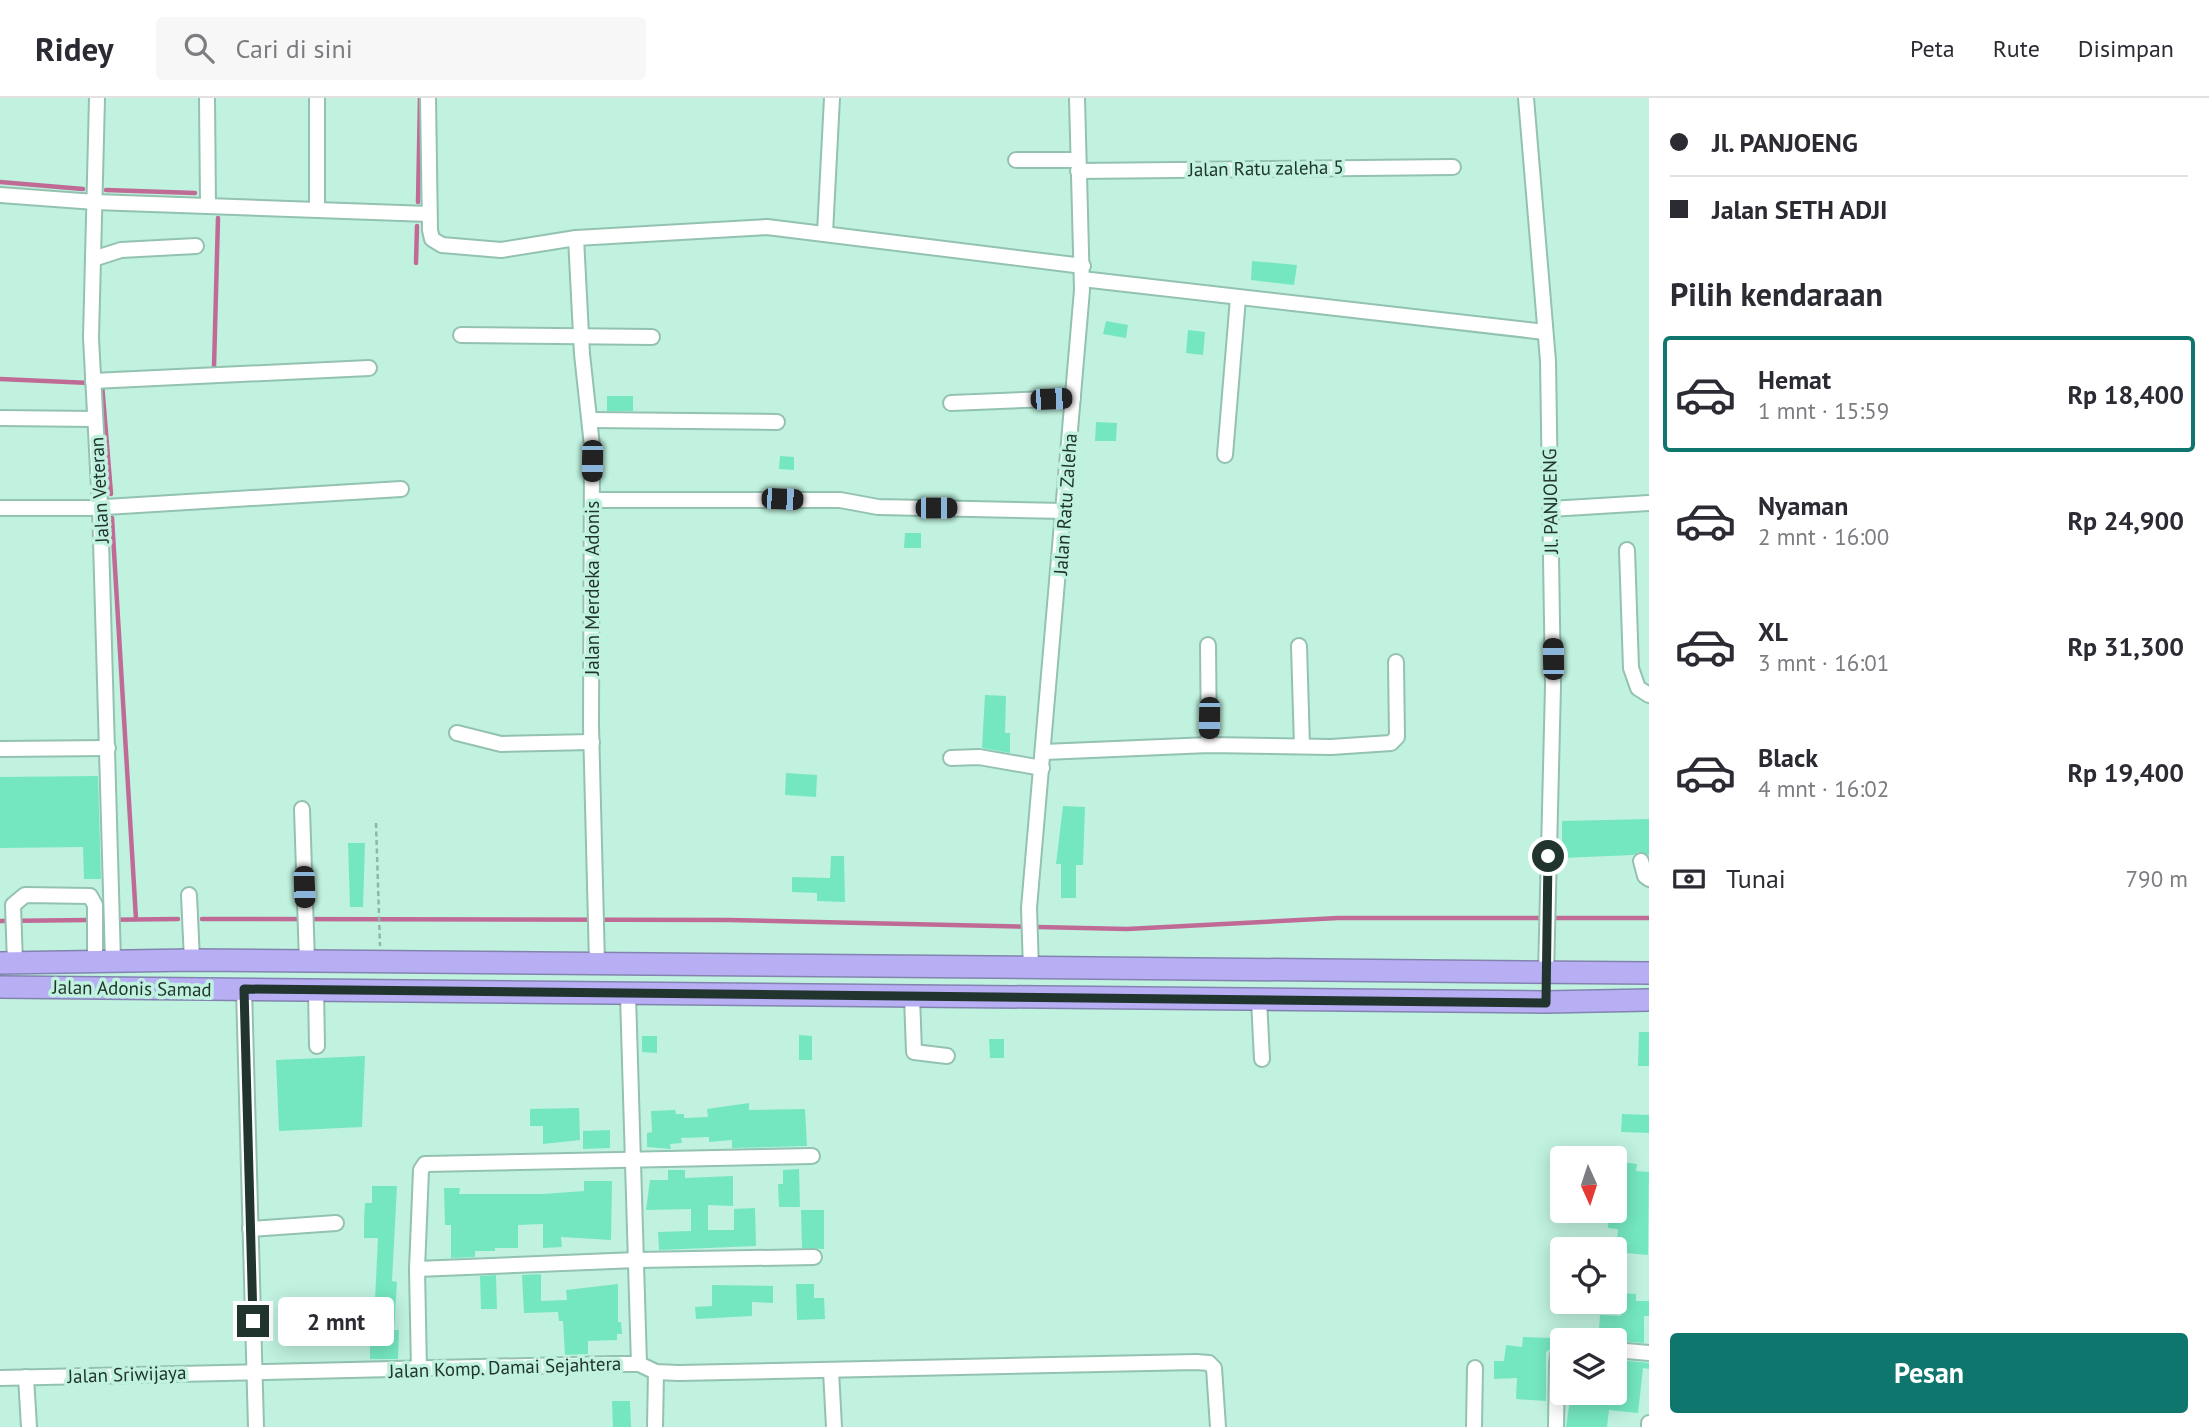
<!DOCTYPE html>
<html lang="id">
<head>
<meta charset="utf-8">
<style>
	:root { --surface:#fff; --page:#f7f7f7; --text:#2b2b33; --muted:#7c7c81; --line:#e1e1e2; --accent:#0f766e }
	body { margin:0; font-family:"PT Sans",sans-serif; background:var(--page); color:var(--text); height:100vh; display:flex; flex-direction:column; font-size:26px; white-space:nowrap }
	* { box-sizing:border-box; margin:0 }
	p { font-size:23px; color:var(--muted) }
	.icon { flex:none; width:38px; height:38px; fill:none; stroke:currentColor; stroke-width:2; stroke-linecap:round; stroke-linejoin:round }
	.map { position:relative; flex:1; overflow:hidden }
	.side { display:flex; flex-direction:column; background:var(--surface); width:560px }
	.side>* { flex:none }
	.hud { display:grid; align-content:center; height:154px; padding:0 21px; background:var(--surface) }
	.needle { width:46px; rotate:177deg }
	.buttons { position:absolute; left:1550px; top:1048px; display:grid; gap:14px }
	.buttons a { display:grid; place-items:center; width:77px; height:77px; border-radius:7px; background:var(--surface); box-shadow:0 4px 18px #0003; font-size:35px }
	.end { position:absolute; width:32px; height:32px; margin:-16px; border:9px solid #21352e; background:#fff; box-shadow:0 0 0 4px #fff }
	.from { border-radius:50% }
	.bubble { position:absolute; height:49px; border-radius:7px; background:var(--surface); box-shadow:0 4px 18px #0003; font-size:23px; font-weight:800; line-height:49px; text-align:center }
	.car { position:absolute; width:21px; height:42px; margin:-21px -10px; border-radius:9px; box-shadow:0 0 5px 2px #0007; background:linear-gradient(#222 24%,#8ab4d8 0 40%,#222 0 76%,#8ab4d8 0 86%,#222 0) }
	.hud b { display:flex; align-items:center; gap:24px; height:66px; font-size:26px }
	.hud b+b { border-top:2px solid var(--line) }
	.hud i { width:18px; height:18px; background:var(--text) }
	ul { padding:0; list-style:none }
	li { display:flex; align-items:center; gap:21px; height:116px; margin:0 14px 10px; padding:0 7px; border:4px solid transparent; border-radius:7px }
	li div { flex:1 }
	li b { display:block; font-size:26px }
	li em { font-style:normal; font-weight:800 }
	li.selected { border-color:var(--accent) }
	li>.icon { width:63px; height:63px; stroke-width:1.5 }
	h2 { padding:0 21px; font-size:32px; line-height:84px }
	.pay { display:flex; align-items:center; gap:18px; height:77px; padding:0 21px; font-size:26px }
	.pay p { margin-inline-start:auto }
	.primary-button { display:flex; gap:14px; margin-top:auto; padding:14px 21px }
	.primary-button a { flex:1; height:80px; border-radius:7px; background:var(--accent); color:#fff; font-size:28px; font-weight:800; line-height:80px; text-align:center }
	header { display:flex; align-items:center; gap:42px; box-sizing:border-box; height:98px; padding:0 35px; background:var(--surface); border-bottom:2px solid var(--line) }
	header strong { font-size:33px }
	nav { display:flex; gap:38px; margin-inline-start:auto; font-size:24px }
	.search { width:490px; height:63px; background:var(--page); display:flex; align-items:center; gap:18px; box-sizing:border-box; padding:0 24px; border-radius:7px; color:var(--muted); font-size:26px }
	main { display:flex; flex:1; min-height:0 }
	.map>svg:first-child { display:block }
</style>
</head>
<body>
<header>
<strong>Ridey</strong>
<div class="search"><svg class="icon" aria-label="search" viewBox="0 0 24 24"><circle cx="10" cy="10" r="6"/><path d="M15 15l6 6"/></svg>Cari di sini</div>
<nav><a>Peta</a><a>Rute</a><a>Disimpan</a></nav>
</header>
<main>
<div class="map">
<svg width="1649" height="1329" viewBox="0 0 1649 1329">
	<rect width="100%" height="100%" fill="#c0f2df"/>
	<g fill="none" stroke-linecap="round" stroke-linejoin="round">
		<!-- stream -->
		<g stroke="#c06b95" stroke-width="4.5">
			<path d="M0,84L83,91"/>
			<path d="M106,92L195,95"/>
			<path d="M418,104L420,0"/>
			<path d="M416,165L417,128"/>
			<path d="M214,269L218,120"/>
			<path d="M0,281L90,285"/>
			<path d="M102,286L111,396"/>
			<path d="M112,420L136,821"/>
			<path d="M202,821L729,822L1127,831L1338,820H1649"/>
			<path d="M0,823L178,821"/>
		</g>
	</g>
	<!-- building -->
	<g fill="#74e7c1">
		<path d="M1252,163L1297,167L1294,187L1251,182Z"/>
		<path d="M1106,223L1128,227L1126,240L1103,236Z"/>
		<path d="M1188,232L1205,234L1203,257L1186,255Z"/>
		<rect x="607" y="298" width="26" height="15"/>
		<path d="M1096,324L1117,325L1116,343H1095Z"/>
		<path d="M780,358L794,359V372L779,371Z"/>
		<path d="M905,435H921V450H904Z"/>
		<path d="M985,597L1006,598L1005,635H1010V655L982,650Z"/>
		<path d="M786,675L817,677L816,699L785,697Z"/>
		<path d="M98,678L101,781H84L83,749L0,750V679Z"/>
		<path d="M1063,708L1085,709L1083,767H1076V800H1061V766H1056Z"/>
		<path d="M1649,721V757L1639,754L1633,757L1562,760V723Z"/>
		<path d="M348,745H365L363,809H350Z"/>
		<path d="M831,758H844L845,804L817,803V795L792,794V779L830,780Z"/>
		<path d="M1639,934H1649V968H1638Z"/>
		<path d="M799,937L812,938V962H799Z"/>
		<path d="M642,938H657V955L642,954Z"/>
		<path d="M989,941H1004V960H990Z"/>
		<path d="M365,958L362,1029L279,1033L276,962Z"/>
		<path d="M749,1005V1012L805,1011L807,1048L732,1050V1042L709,1044V1039L681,1040L682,1045L670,1046L671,1051L647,1049V1035L652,1034L651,1013L675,1012L676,1016H684V1020L708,1019L707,1011Z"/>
		<path d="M579,1010L580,1042L543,1046V1028H530V1011Z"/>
		<path d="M1622,1016L1649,1017V1035L1621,1034Z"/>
		<path d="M610,1032V1050L583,1051V1033Z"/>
		<path d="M1620,1064L1637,1066L1636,1073L1649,1074L1648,1157L1616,1154L1618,1131L1608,1130L1609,1114L1621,1115L1624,1089L1617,1088Z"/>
		<path d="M799,1071L800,1109H779L778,1086H783V1072Z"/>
		<path d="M668,1072H685V1080L733,1078V1108L708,1107V1132H734V1111L755,1110L756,1148L659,1152L658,1134L691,1133V1111L646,1112L650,1082H668Z"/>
		<path d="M584,1083H612L611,1142L561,1139L562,1149L543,1150V1126L518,1127V1150H495V1153H475V1159L451,1160V1127H445L444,1090H460L459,1096H543L584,1093Z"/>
		<path d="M372,1088H397L392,1183L397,1184L394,1232H399L398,1261H370V1244H373L378,1140H364V1122L365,1105H372Z"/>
		<path d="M801,1112H824V1151L802,1150Z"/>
		<path d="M541,1176V1203L567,1202L566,1192L618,1186V1224H621L622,1236H617V1242L588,1243V1256L565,1257L563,1223H559L558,1214L524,1215L522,1177Z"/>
		<path d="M496,1177L497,1211H481L480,1178Z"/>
		<path d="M796,1186H814V1200H824L825,1221L797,1222Z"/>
		<path d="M712,1187L773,1188V1205L752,1204V1218L696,1221L695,1209L712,1208Z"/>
		<path d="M1622,1195L1636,1196V1203H1649V1218H1644V1245L1620,1243L1621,1231H1599L1600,1217L1621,1218Z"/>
		<path d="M1523,1239L1552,1240V1250L1546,1254V1303L1516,1301L1517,1280L1494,1281V1263H1504L1506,1247L1522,1249Z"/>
		<path d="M1618,1262L1649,1265V1271L1643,1270L1638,1315L1609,1312L1607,1329H1566L1571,1295H1615Z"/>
		<path d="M612,1303H630L631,1329H613Z"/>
	</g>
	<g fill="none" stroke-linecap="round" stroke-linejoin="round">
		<!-- minor casing -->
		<g stroke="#93c2b0" stroke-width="18">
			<g id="minor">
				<path d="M97,0L91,240L100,408L113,863"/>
				<path d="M207,0L208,107"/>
				<path d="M428,0L430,132L432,141L442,147L501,152L576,140L767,129L1083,168"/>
				<path d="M1526,0L1548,263L1553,588L1546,876"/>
				<path d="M1016,62H1077"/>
				<path d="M1078,73L1453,69"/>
				<path d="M0,97L95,104L429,116"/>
				<path d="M317,111V0"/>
				<path d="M825,135L832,0"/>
				<path d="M576,140L582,256L592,348L591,628L597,865"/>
				<path d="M93,161L121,152L196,148"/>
				<path d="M1082,181L1545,234"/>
				<path d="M461,237L652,239"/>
				<path d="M93,283L369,270"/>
				<path d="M951,305L1073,300"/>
				<path d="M0,320L95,321"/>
				<path d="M591,322L777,324"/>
				<path d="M1225,357L1238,200"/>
				<path d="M592,402H840L878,409L1064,413"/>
				<path d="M0,410H89L401,391"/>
				<path d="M1550,411L1649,405"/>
				<path d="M1627,452L1631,570L1638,590L1649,597"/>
				<path d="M1208,547L1209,647"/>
				<path d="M1299,548L1302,648"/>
				<path d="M457,635L501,646L592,644"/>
				<path d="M0,651L108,650"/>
				<path d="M1044,654L1209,647L1331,649L1391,645L1397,639L1396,564"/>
				<path d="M951,660L979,659L1042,670"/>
				<path d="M302,711L307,864"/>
				<path d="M1641,763L1645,778L1649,781"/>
				<path d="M189,797L192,862"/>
				<path d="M15,865L13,807L25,797L90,798L95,807V863"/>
				<path d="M1031,871L1029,810L1082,192L1077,0"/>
				<path d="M244,891L256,1329"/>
				<path d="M316,891L317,948"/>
				<path d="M628,897L639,1266"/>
				<path d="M912,898L914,954L947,958"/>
				<path d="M1259,902L1262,961"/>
				<path d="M250,1131L336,1125"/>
				<path d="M417,1171L637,1162L814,1159"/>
				<path d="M1615,1252L1649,1255"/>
				<path d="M419,1272L417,1171L421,1072L425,1066L812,1058"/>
				<path d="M831,1273L834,1329"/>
				<path d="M26,1279L29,1329"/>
				<path d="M0,1280L613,1266H639L656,1274L679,1275L1196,1264L1209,1265L1214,1270L1218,1329"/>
				<path d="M655,1329L656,1274"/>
				<path d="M1474,1329L1475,1270"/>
				<path d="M1556,1329L1557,1265L1558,1257L1563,1254"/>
				<path d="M1649,1329V1325"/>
			</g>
		</g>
		<!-- highway casing -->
		<g stroke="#8284af" stroke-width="24">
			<g id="highway">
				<path d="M0,865L192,862L1649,875"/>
				<path d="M0,889L1546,904L1649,902"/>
			</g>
		</g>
		<!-- path -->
		<path stroke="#8eb7a8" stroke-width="2.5" stroke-dasharray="5 3.5" stroke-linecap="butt" d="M376,725L380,848"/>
		<!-- minor -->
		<use href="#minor" stroke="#fff" stroke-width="14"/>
		<!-- highway -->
		<use href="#highway" stroke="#b7aef4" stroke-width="21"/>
	</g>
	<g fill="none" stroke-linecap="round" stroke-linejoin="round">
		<!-- route -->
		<path stroke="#21352e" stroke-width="9" d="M253,1223L244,891L1546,905L1548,758"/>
	</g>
	<g text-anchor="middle" stroke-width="7" stroke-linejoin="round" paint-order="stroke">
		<!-- street labels -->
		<g font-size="19" fill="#21352e" stroke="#c0f2df">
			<text transform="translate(1266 70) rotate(-1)" y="7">Jalan Ratu zaleha 5</text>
			<text transform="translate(99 392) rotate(-93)" y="7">Jalan Veteran</text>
			<text transform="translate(1550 403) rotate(-91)" y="7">Jl. PANJOENG</text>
			<text transform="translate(1065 406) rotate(-86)" y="7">Jalan Ratu Zaleha</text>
			<text transform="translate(592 490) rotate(-90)" y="7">Jalan Merdeka Adonis</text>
			<text transform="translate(132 890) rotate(1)" y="7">Jalan Adonis Samad</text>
			<text transform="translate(505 1269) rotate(-2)" y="7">Jalan Komp. Damai Sejahtera</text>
			<text transform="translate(127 1276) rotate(-2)" y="7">Jalan Sriwijaya</text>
		</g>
	</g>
</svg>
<div class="buttons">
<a><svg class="needle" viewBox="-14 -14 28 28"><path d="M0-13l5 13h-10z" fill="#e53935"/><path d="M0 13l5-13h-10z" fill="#7c7c81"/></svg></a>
<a><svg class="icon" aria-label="locate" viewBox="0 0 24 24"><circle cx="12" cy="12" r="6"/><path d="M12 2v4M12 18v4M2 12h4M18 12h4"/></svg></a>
<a><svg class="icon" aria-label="layers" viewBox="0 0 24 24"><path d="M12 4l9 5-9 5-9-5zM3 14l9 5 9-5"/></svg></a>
</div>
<i class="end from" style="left:1548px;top:758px"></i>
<i class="end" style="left:253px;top:1223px"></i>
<div class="bubble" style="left:278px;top:1199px;width:116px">2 mnt</div>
<i class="car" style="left:1051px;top:301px;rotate:88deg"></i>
<i class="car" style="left:592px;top:363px;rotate:181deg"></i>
<i class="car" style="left:782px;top:401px;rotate:92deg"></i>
<i class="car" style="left:936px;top:410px;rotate:90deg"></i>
<i class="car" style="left:1553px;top:561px;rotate:359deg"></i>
<i class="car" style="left:1209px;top:620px;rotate:181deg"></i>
<i class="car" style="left:304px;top:789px;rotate:178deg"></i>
</div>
<section class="side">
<div class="hud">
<b><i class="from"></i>Jl. PANJOENG</b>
<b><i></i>Jalan SETH ADJI</b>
</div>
<h2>Pilih kendaraan</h2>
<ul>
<li class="selected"><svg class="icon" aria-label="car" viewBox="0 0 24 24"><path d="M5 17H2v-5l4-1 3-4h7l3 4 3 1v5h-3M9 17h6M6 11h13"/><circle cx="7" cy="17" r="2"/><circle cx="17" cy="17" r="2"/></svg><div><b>Hemat</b><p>1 mnt · 15:59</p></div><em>Rp 18,400</em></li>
<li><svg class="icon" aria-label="car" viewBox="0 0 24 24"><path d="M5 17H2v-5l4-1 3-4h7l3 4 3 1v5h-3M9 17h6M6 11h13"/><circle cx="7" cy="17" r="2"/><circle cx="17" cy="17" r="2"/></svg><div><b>Nyaman</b><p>2 mnt · 16:00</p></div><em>Rp 24,900</em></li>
<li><svg class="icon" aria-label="car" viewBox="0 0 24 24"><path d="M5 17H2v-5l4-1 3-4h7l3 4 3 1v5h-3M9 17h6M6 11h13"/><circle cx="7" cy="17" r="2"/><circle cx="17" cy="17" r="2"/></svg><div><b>XL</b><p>3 mnt · 16:01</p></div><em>Rp 31,300</em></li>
<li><svg class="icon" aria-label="car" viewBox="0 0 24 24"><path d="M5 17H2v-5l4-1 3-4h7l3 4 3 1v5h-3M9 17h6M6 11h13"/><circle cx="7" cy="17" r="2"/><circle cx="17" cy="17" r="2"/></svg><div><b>Black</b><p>4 mnt · 16:02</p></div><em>Rp 19,400</em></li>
</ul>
<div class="pay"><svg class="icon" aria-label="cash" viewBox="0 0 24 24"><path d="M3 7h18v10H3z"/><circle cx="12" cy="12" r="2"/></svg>Tunai<p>790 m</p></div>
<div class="primary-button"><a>Pesan</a></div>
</section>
</main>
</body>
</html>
